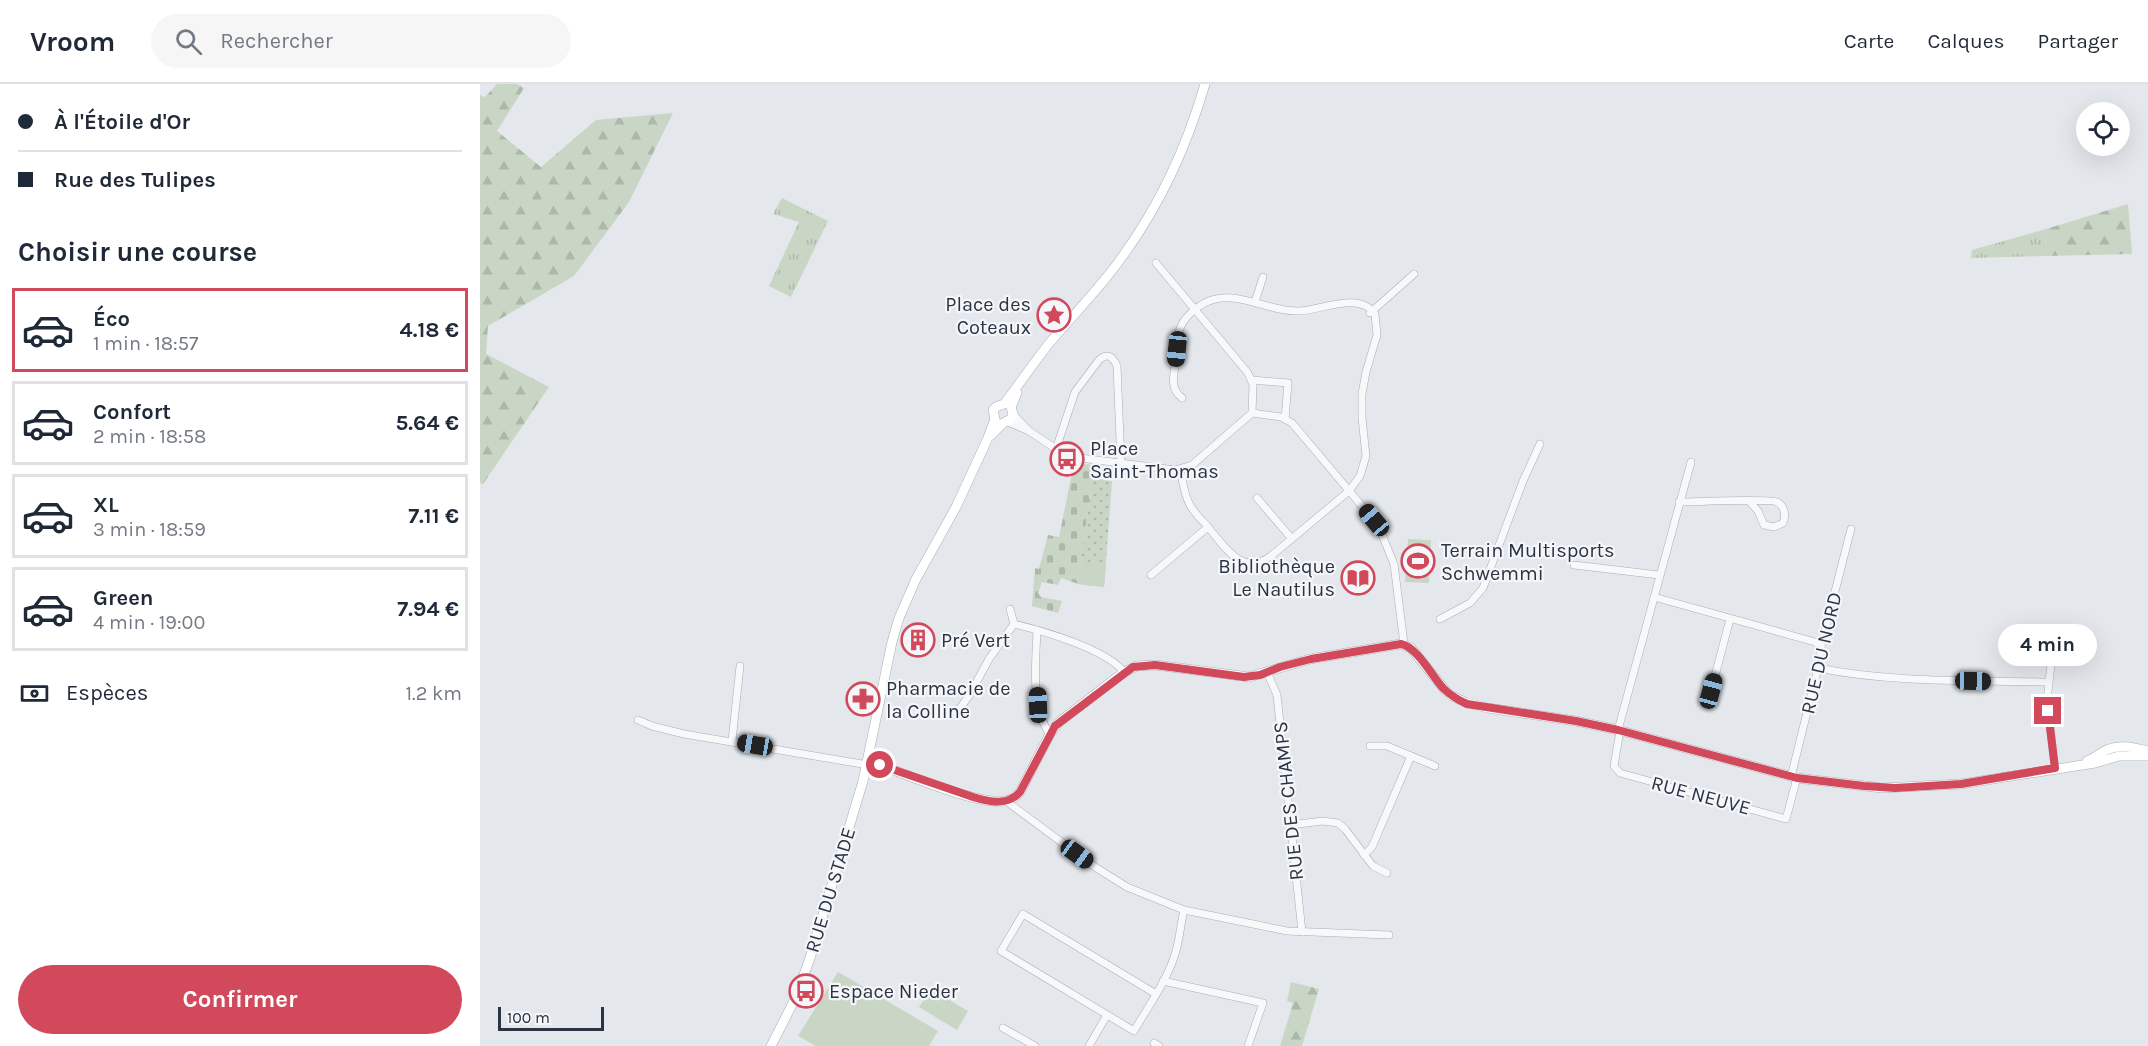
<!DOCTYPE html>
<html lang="fr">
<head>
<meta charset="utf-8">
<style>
	:root { --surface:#fff; --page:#f6f6f7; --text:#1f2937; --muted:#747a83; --line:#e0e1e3; --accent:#d1495b }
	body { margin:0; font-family:Karla,sans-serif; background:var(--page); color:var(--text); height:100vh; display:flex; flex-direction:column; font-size:22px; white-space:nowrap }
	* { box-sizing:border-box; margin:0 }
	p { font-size:20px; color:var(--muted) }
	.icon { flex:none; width:33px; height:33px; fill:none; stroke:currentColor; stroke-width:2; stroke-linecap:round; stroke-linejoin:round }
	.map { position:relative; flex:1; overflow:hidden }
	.details { display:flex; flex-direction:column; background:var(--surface); width:480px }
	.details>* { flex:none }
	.banner { display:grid; align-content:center; height:132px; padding:0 18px; background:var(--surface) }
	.controls { position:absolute; left:1596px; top:18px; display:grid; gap:12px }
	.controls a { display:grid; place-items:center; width:54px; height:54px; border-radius:50%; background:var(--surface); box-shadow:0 6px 24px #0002; font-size:30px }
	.scale { position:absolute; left:18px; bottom:15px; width:106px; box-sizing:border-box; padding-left:6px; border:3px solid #2b3445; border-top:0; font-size:16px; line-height:21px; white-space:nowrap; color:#2b3445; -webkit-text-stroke:4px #f4f6f9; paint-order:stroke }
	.end { position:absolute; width:27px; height:27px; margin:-14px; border:8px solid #d1495b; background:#fff; box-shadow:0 0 0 3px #fff }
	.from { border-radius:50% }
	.bubble { position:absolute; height:42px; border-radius:21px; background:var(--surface); box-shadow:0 6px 24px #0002; font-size:20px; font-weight:700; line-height:42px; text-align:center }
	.car { position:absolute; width:18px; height:36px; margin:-18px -9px; border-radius:8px; box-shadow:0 0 4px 2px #0007; background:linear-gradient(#222 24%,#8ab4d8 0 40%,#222 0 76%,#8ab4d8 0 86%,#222 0) }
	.banner b { display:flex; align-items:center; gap:21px; height:57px; font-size:22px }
	.banner b+b { border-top:2px solid var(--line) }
	.banner i { width:15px; height:15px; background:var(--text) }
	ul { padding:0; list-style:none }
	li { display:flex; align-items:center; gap:18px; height:84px; margin:0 12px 9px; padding:0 6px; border:3px solid var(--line); border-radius:0px }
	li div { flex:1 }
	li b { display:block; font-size:22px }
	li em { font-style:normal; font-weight:700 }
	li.active { border-color:var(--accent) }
	li>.icon { width:54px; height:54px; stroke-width:1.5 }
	h2 { padding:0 18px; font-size:27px; line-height:72px }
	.pay { display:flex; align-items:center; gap:15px; height:66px; padding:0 18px; font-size:22px }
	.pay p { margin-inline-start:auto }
	.primary-button { display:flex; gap:12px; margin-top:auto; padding:12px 18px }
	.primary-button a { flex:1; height:69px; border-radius:36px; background:var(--accent); color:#fff; font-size:24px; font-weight:700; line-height:69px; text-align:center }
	header { display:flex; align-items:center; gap:36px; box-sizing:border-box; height:84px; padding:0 30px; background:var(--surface); border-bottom:2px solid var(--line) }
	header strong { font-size:28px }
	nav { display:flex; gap:33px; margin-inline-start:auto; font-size:21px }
	.search { width:420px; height:54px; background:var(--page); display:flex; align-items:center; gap:15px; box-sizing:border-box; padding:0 21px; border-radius:33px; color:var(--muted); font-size:22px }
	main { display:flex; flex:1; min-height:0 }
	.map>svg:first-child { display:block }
</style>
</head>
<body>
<header>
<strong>Vroom</strong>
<div class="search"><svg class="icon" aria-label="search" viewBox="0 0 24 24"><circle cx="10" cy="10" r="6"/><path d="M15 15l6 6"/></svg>Rechercher</div>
<nav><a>Carte</a><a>Calques</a><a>Partager</a></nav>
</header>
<main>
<section class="details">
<div class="banner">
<b><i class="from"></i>À l'Étoile d'Or</b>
<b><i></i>Rue des Tulipes</b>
</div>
<h2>Choisir une course</h2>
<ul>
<li class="active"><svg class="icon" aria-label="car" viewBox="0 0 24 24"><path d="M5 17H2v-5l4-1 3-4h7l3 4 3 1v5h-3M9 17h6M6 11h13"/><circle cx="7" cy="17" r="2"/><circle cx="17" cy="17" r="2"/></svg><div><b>Éco</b><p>1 min · 18:57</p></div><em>4.18 €</em></li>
<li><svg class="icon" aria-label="car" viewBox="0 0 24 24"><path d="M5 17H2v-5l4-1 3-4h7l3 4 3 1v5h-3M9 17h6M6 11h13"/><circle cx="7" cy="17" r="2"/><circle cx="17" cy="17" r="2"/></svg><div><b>Confort</b><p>2 min · 18:58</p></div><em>5.64 €</em></li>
<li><svg class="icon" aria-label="car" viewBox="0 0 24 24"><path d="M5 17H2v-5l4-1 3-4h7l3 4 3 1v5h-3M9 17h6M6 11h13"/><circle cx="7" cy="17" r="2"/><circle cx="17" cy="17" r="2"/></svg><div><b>XL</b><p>3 min · 18:59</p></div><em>7.11 €</em></li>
<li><svg class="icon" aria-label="car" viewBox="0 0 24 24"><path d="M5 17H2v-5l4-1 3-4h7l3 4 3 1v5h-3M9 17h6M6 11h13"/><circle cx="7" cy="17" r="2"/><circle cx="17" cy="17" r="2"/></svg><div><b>Green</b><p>4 min · 19:00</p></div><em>7.94 €</em></li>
</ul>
<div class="pay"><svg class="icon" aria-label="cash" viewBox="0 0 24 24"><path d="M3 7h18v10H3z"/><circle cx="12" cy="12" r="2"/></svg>Espèces<p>1.2 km</p></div>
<div class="primary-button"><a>Confirmer</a></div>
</section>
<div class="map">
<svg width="1668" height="962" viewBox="0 0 1668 962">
	<defs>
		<pattern id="grass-tufts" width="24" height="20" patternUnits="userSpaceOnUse" patternTransform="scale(1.5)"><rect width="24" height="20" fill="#c9d6c5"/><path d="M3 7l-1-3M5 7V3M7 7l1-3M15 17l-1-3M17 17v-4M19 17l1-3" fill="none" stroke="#adb8ab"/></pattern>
		<pattern id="forest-firs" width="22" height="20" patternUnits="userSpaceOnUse" patternTransform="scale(1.5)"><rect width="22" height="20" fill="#c9d6c5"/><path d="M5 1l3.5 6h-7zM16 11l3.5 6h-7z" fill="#adb8ab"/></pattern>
		<pattern id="cemetery-stones" width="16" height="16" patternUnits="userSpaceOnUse" patternTransform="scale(1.5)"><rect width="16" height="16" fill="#c9d6c5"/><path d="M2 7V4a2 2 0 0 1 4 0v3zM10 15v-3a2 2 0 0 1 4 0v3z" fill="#adb8ab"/></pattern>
		<pattern id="park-dots" width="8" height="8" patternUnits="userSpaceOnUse" patternTransform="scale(1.5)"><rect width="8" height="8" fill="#c9d6c5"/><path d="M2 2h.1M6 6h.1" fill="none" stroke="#adb8ab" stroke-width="1.8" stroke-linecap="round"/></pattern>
	</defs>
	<rect width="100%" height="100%" fill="#e4e7ec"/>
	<!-- grass -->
	<g fill="url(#grass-tufts)">
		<path d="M302,114L348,137L311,213L289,202L319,138L293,130Z"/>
		<path d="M1566,145L1565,172L1491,174L1492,166Z"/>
	</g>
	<!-- forest -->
	<g fill="url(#forest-firs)">
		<path d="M17,0H37L44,4L17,47L61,83L116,36L193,29L149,118L94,192L8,242L6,270L69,303L3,400L0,399V11L5,13Z"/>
		<path d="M1648,120L1652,170L1565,172L1566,145Z"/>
		<path d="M811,898L839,905L822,962H800L813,919L807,917Z"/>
	</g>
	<!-- cemetery -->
	<path fill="url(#cemetery-stones)" d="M594,379L614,381L598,500L581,494L578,501L562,498L558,509L561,513L582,517L578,529L552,522L555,484L559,485L568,451L579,453Z"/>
	<!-- park -->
	<path fill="url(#park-dots)" d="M612,394L632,397L624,503L598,500Z"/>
	<!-- garden -->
	<g fill="#c9d6c5">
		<path d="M928,455L951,456L949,499L925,498Z"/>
		<path d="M601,480L626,482L624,503L598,500Z"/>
		<path d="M358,888L458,947L449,962H336L318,952Z"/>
		<path d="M451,905L488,927L477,946L439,923Z"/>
	</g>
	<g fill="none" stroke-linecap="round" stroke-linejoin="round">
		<!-- street casing -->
		<g stroke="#a9aeb7" stroke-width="8">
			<g id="street">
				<path d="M676,179L768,289L773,301L772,329L801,333L812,339L898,441L914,480L924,560"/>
				<path d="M775,218L783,193"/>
				<path d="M890,229L934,190"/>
				<path d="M772,296L808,299L805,335"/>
				<path d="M528,338L549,347L533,330"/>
				<path d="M549,347L576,365L593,373L695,386L712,381L772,329"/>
				<path d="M576,365L595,308L619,276C628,268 633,273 637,282L641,380"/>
				<path d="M700,385C703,397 704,411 710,421C714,429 722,436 728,443C745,463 762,493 791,472L869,407L880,392L886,372L882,334V310L886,288L897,251L895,230C879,207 842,226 820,227C786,229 750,199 718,223C696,239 698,251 696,276C694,290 689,304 702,314"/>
				<path d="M777,414L812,455"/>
				<path d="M1199,418C1215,418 1289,414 1297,418C1305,422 1306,432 1303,439L1294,443L1284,441L1278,427L1269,417"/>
				<path d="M1094,481L1179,491"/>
				<path d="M671,491L728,443"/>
				<path d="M1174,513L1335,558L1341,562"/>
				<path d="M530,525L534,540C563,547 626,565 644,588"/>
				<path d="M960,535L990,519L1003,504L1043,397L1060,360"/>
				<path d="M557,546C556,577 550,624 570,650"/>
				<path d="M1571,580L1567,617L1575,685"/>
				<path d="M1338,584C1413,599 1491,596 1568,598"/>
				<path d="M787,588L797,611L822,848"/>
				<path d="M1231,607L1250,535"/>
				<path d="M480,624L489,612L509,575L534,540"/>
				<path d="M158,636L172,642L204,650L388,681"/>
				<path d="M1138,646L1211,378"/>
				<path d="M1140,647L1134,682L1140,689L1306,735L1317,694"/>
				<path d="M252,657L260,582"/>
				<path d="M890,662H907L955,682"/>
				<path d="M1311,693L1338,584L1341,567V562L1371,445"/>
				<path d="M526,717L615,783L647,803L704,826L807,847L909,851"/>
				<path d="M810,741L843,737L858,739L865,745L893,782L907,789"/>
				<path d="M884,771L892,763L931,672"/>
				<path d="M683,897L783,919L768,962"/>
				<path d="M676,910L543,830L521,867L654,947C669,921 690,893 697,863C700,851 701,838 704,826"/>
				<path d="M523,944L555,962"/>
				<path d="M674,959L679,962"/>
				<path d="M609,962L627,931"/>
			</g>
		</g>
		<!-- secondary casing -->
		<g stroke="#a9aeb7" stroke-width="10">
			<g id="secondary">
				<path d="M515,335L513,326L516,323L524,320C540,299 555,277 571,257C595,229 621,203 642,173C680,121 707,62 725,0"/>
				<path d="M510,352L523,339L531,335L533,330L531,323L537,309"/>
				<path d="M1607,677C1615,674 1621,668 1629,665C1641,660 1655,664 1668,667"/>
				<path d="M388,681H400C428,691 498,721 524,717C532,716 535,713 540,708L570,650L578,639L644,588L657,582L675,581L769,593L830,575L921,560L931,564L965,606L972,612L987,619L1008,624L1096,637L1138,646L1317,694L1402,704L1481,700L1615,679L1639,672H1668"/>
				<path d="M291,962L316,913L330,874L383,697L412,558L419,534L436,495L476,423L507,356L515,335"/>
			</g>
		</g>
		<!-- street -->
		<use href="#street" stroke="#f7f8fa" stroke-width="7"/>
		<!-- secondary -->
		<use href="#secondary" stroke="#fff" stroke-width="9"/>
	</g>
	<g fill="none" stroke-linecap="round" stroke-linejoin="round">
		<!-- route -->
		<path stroke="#d1495b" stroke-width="8" d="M400,681L493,713C509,718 528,722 540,708L575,642L653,583L675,581L764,593L780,591L800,583L831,575L921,560C937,563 952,592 963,604C970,611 978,616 987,620L1096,637L1138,646L1317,694L1384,702L1415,704L1481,700L1575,684L1568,627"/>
	</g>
	<!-- icons -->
	<defs>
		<g id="sight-ring" transform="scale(1.725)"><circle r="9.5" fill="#f4f6f9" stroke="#d1495b" stroke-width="1.5"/><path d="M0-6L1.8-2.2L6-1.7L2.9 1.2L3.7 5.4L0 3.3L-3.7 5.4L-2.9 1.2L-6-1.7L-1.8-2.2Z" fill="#d1495b"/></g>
		<g id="bus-ring" transform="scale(1.725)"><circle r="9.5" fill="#f4f6f9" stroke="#d1495b" stroke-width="1.5"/><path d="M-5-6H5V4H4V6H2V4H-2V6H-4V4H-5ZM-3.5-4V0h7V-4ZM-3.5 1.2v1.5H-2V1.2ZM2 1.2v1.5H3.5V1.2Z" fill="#d1495b"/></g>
		<g id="stadium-ring" transform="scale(1.725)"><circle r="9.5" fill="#f4f6f9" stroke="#d1495b" stroke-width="1.5"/><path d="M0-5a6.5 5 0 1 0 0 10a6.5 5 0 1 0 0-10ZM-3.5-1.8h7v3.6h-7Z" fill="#d1495b"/></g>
		<g id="library-ring" transform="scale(1.725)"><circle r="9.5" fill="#f4f6f9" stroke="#d1495b" stroke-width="1.5"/><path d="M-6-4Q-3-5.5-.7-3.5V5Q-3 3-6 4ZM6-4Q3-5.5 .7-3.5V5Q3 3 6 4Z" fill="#d1495b"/></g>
		<g id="building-ring" transform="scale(1.725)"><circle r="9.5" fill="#f4f6f9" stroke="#d1495b" stroke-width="1.5"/><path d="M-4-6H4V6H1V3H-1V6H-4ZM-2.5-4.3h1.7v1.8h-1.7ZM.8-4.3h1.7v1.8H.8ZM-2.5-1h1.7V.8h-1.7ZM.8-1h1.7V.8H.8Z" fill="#d1495b"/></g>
		<g id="pharmacy-ring" transform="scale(1.725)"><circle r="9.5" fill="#f4f6f9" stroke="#d1495b" stroke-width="1.5"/><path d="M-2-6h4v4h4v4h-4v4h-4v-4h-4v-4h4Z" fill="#d1495b"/></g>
	</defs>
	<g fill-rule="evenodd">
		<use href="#sight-ring" x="574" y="231"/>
		<use href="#bus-ring" x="587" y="375"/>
		<use href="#stadium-ring" x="938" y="477"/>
		<use href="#library-ring" x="878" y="494"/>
		<use href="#building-ring" x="438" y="556"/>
		<use href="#pharmacy-ring" x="383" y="615"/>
		<use href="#bus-ring" x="326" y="907"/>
	</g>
	<g text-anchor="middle" stroke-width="4.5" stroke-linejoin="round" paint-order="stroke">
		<!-- poi labels -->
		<g font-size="20" fill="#2b3445" stroke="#f4f6f9" text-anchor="start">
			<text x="551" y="227" text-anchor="end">Place des<tspan x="551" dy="23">Coteaux</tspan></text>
			<text x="610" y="371">Place<tspan x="610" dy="23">Saint-Thomas</tspan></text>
			<text x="961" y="473">Terrain Multisports<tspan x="961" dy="23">Schwemmi</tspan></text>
			<text x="855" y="489" text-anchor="end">Bibliothèque<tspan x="855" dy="23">Le Nautilus</tspan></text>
			<text x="461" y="563">Pré Vert</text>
			<text x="406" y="611">Pharmacie de<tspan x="406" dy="23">la Colline</tspan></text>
			<text x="349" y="914">Espace Nieder</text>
		</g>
		<!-- street labels -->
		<g font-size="20" fill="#2b3445" stroke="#f4f6f9">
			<text transform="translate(1341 569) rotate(-77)" y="7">RUE DU NORD</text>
			<text transform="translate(1221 711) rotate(15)" y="7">RUE NEUVE</text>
			<text transform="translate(808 717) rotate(-96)" y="7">RUE DES CHAMPS</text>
			<text transform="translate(350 806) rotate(-73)" y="7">RUE DU STADE</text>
		</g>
	</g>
</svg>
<div class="controls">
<a><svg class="icon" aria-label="locate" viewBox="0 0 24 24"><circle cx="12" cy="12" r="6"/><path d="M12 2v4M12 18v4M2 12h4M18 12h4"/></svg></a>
</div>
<div class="scale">100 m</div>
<i class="end from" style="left:400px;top:681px"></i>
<i class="end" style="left:1568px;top:627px"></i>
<div class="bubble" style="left:1518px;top:540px;width:99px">4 min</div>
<i class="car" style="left:697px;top:265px;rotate:186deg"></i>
<i class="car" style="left:894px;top:436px;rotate:320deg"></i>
<i class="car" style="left:1493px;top:597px;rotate:91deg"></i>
<i class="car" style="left:1231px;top:607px;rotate:15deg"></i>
<i class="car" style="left:558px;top:621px;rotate:358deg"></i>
<i class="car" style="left:275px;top:661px;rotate:280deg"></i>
<i class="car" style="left:597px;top:770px;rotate:126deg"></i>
</div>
</main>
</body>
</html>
